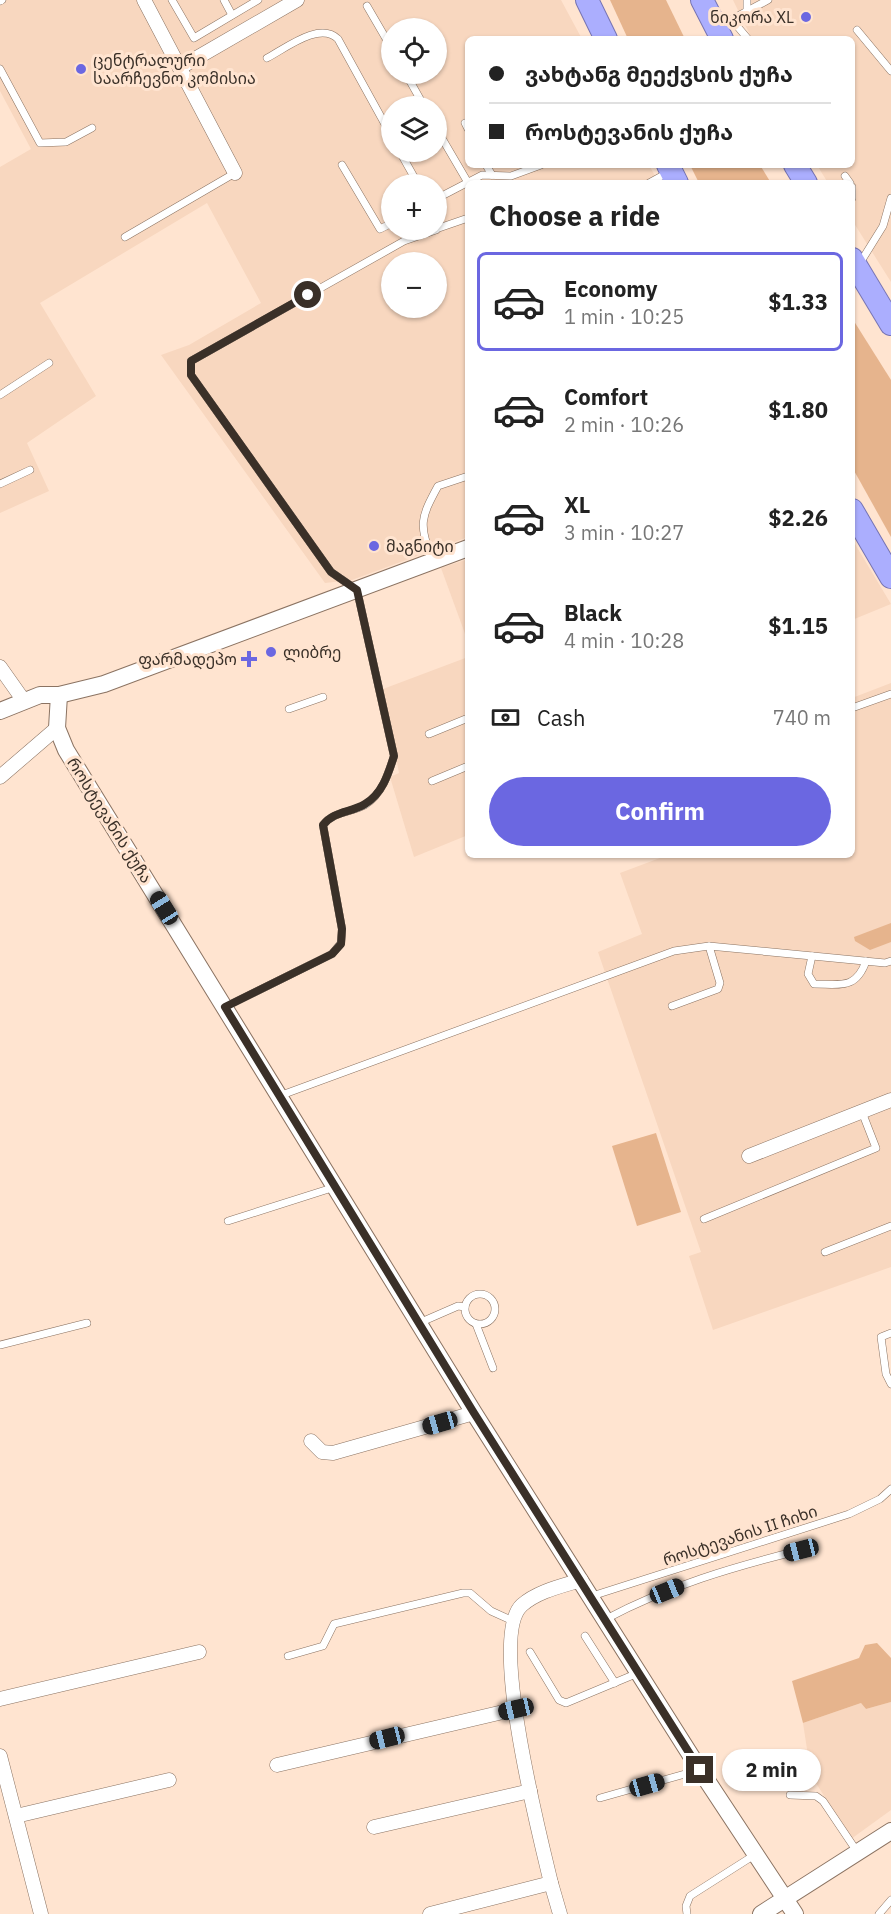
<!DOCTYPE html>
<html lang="en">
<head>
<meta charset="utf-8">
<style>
	:root { --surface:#fff; --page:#f6f6f6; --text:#222; --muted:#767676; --line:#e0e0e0; --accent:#6b67e1 }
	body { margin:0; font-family:"IBM Plex Sans","Noto Sans Georgian",sans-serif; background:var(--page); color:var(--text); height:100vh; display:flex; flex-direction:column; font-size:22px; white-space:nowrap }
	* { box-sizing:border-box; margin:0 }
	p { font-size:20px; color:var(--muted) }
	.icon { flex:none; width:33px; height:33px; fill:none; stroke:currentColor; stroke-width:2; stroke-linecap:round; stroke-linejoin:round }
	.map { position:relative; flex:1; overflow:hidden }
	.side { position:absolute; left:465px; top:180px; width:390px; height:678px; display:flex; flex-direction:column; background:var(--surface); border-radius:9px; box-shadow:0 2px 4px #0004 }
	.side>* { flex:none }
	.top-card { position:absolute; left:465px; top:36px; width:390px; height:132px; border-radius:9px; box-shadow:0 2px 4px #0004; display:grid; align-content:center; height:132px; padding:0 24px; background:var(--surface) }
	.tools { position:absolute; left:381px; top:18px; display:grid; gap:12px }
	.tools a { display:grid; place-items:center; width:66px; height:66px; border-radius:50%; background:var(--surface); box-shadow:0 2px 4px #0004; font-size:30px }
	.end { position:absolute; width:27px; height:27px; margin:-14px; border:8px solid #3a3028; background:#fff; box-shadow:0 0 0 3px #fff }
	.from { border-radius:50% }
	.bubble { position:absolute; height:42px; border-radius:21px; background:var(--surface); box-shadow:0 2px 4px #0004; font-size:20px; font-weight:700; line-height:42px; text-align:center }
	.car { position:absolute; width:18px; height:36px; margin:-18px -9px; border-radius:8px; box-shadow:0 0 4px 2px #0007; background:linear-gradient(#222 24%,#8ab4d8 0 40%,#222 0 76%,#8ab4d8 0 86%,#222 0) }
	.top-card b { display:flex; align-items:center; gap:21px; height:57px; font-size:22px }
	.top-card b+b { border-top:2px solid var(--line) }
	.top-card i { width:15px; height:15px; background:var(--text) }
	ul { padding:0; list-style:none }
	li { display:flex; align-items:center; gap:18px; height:99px; margin:0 12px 9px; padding:0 12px; border:3px solid transparent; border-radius:9px }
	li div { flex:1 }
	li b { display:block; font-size:22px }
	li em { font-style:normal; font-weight:700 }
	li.active { border-color:var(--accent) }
	li>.icon { width:54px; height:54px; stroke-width:1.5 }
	h2 { padding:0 24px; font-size:27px; line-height:72px }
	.pay { display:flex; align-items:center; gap:15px; height:66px; padding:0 24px; font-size:22px }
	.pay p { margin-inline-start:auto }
	.primary-button { display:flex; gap:12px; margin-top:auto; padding:12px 24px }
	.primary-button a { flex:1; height:69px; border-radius:36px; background:var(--accent); color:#fff; font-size:24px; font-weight:700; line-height:69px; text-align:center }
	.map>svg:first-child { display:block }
</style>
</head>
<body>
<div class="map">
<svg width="891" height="1914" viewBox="0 0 891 1914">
	<rect width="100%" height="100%" fill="#ffe4d0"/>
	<!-- built -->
	<g fill="#f8d7bf" fill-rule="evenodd">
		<path d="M0,0H561L582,39H468V165H649L659,183H468V537L352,580L325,583L161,355L189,345L261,303L207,203L40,303L96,396L27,443L49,491L0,513V167L31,149L0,91ZM392,28H436V74H392ZM392,106H436V152H392ZM392,184H436V230H392ZM392,262H436V308H392Z"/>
		<path d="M733,0H891V282L852,220V183H828L817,165H852V39H752Z"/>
		<path d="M852,539L891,604L852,620Z"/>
		<path d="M468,559V642L441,568Z"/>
		<path d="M468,657V835L414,857L390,777L399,773L383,689Z"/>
		<path d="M891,683V1267L713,1330L689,1256L701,1252L598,952L642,934L620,873L668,855H852V698Z"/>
		<path d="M891,1702V1810L851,1839L811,1775L803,1723L861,1703L866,1709Z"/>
	</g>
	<!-- green -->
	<g fill="#e6b48d">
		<path d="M610,0H666L685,39H628Z"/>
		<path d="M690,165H760L771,183H699Z"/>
		<path d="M852,318L891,380V537L852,467Z"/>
		<path d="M891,923V942L870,950L855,941L854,937Z"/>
		<path d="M656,1133L681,1212L637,1226L612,1146Z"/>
		<path d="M877,1643L891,1658V1702L866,1709L861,1703L803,1723L792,1681L859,1658L865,1645Z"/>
	</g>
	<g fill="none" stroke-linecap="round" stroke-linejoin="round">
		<!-- service casing -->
		<g stroke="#8b7362" stroke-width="8">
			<g id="service">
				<path d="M172,0L194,38L258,0"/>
				<path d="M224,0L232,15"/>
				<path d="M747,0V12"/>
				<path d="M0,1L2,0"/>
				<path d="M367,6L392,49"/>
				<path d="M732,20L748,39"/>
				<path d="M719,26L768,0"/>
				<path d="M857,30L891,71"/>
				<path d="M267,58C286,48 320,21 338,39L392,137"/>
				<path d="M0,69L40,143L66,142L92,128"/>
				<path d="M406,74L424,106"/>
				<path d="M465,123L468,129"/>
				<path d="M436,128L467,181"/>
				<path d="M400,152L418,184"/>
				<path d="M342,165L380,229L392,223"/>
				<path d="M486,165L492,175"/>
				<path d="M845,176L850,183"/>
				<path d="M649,183L669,172"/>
				<path d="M852,187V198"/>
				<path d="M436,199L482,175L511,176L541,165"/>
				<path d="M436,229L468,218"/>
				<path d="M125,237L235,173"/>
				<path d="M860,263L883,226L891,198"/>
				<path d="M0,395L49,363"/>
				<path d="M0,484L30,470"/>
				<path d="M432,559C419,524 420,519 438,486L468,476"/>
				<path d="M852,708L891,694"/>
				<path d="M289,709L323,697"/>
				<path d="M429,734L468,718"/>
				<path d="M432,781L468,766"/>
				<path d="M812,956L808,974L814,984C840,984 856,990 866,961"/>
				<path d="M672,1006L718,989L720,983L709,946"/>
				<path d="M225,1007L332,954L341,943L342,929L323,825C334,811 350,813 365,805C382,794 388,775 394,756L357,590L331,572L191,375V361L404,241L436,230"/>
				<path d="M279,1096L674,951L709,946L885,963L891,961"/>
				<path d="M704,1219L876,1148L862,1112"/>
				<path d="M228,1221L335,1187"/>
				<path d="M825,1252L891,1226"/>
				<circle cx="480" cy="1309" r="15"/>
				<path d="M419,1323L458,1306L465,1307"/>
				<path d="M476,1324L493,1368"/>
				<path d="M891,1333L881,1337L886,1374L891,1384"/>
				<path d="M0,1345L87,1323"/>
				<path d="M592,1596L849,1514L880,1499L891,1489"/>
				<path d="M606,1619C668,1586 733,1567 801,1550"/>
				<path d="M585,1636L615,1683"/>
				<path d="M530,1652L559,1700L566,1703L638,1673"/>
				<path d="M288,1656L323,1646L334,1624L463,1593H470L491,1611L513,1621"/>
				<path d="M790,1795L816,1796L823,1801L858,1853"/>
				<path d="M600,1798L699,1770"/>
				<path d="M687,1914L686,1906L690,1896L756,1854"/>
				<path d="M879,1914L891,1900"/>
			</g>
		</g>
		<!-- minor casing -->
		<g stroke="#8b7362" stroke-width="15">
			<g id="minor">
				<path d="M144,0L235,173"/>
				<path d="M181,67L297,0"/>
				<path d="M0,667L24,701"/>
				<path d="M0,777L57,728"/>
				<path d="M749,1156L891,1100"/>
				<path d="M311,1441L322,1452L333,1453L474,1413"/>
				<path d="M0,1699L199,1652"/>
				<path d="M0,1756L41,1914"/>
				<path d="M277,1765L516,1709"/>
				<path d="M16,1816L169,1780"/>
				<path d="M374,1827L530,1791"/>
				<path d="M551,1883C540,1837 488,1635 522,1605C538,1591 562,1586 581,1580"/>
				<path d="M430,1914L551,1883L560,1914"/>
			</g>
		</g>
		<!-- tertiary casing -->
		<g stroke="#8b7362" stroke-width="18">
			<g id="tertiary">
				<path d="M59,695L57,728L66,750L474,1413L700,1770L795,1914"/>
				<path d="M0,711L40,695H59L104,684L468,548"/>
				<path d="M761,1914L891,1831"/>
			</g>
		</g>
		<!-- trunk casing -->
		<g stroke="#7674b3" stroke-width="24">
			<g id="trunk">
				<path d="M587,0L606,39"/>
				<path d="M702,0L722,39"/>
				<path d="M668,165L677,183"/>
				<path d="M795,165L806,183"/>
				<path d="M852,259L891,324"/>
				<path d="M852,510L891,577"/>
			</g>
		</g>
		<!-- service -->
		<use href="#service" stroke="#fff" stroke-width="7"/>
		<!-- minor -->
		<use href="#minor" stroke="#fff" stroke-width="14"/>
		<!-- tertiary -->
		<use href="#tertiary" stroke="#fff" stroke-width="16"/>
		<!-- trunk -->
		<use href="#trunk" stroke="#abaefe" stroke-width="22"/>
	</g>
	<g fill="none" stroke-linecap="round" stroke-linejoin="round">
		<!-- route -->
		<path stroke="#3a3028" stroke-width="8" d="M308,295L191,361V375L331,572L357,590L394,756C388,775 382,794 365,804C350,813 334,811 323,825L342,929L341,944L332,954L225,1007L474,1413L700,1770"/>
	</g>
	<!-- markers -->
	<g fill="#6b67e1" stroke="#ffe4d0" stroke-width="2">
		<circle cx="806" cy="17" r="6"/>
		<circle cx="81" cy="69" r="6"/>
		<circle cx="374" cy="546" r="6"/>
		<circle cx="271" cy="652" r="6"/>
		<path d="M246 650h6v6h6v6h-6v6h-6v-6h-6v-6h6z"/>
	</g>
	<g text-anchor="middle" stroke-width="6" stroke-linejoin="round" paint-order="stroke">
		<!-- poi labels -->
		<g font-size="16" fill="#3a3028" stroke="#ffe4d0" text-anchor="start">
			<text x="794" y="23" text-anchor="end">ნიკორა XL</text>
			<text x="93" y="66">ცენტრალური<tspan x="93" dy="18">საარჩევნო კომისია</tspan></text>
			<text x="386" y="552">მაგნიტი</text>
			<text x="283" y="658">ლიბრე</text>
			<text x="237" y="665" text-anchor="end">ფარმადეპო</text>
		</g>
		<!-- street labels -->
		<g font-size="16" fill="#3a3028" stroke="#ffe4d0">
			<text transform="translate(110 820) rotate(58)" y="6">როსტევანის ქუჩა</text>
			<text transform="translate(740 1535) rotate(-18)" y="6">როსტევანის II ჩიხი</text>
		</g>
	</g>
</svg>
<div class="tools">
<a><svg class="icon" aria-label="locate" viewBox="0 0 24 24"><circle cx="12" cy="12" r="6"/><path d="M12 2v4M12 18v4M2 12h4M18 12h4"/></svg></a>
<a><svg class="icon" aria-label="layers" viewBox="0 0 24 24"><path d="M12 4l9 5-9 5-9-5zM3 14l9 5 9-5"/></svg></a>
<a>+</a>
<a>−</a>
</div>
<i class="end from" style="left:308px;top:295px"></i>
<i class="end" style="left:700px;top:1770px"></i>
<div class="bubble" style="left:722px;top:1749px;width:99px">2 min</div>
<i class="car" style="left:164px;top:908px;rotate:328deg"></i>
<i class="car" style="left:440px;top:1423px;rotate:254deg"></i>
<i class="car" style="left:801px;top:1550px;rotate:256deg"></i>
<i class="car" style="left:667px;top:1591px;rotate:68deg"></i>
<i class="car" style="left:516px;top:1709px;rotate:257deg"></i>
<i class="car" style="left:387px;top:1738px;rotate:256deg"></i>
<i class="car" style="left:647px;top:1785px;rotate:74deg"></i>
<div class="top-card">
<b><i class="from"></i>ვახტანგ მეექვსის ქუჩა</b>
<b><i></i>როსტევანის ქუჩა</b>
</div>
<section class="side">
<h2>Choose a ride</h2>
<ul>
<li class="active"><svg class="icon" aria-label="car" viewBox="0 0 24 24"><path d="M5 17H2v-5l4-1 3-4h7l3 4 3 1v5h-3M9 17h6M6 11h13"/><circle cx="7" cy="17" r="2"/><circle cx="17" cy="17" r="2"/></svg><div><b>Economy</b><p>1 min · 10:25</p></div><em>$1.33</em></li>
<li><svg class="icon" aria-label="car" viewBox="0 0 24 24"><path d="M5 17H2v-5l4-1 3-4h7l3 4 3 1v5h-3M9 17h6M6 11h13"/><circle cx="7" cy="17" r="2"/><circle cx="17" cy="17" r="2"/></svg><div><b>Comfort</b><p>2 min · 10:26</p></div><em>$1.80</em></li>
<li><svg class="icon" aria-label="car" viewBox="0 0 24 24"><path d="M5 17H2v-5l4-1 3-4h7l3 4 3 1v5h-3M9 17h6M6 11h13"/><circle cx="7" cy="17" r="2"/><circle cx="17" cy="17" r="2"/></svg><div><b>XL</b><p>3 min · 10:27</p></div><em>$2.26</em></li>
<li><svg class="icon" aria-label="car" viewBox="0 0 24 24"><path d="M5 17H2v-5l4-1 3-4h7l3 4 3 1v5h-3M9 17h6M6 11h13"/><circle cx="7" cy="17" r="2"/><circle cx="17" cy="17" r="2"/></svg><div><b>Black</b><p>4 min · 10:28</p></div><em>$1.15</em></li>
</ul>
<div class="pay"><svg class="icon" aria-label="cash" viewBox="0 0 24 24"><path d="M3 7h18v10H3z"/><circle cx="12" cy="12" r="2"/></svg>Cash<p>740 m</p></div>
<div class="primary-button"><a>Confirm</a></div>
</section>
</div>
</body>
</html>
